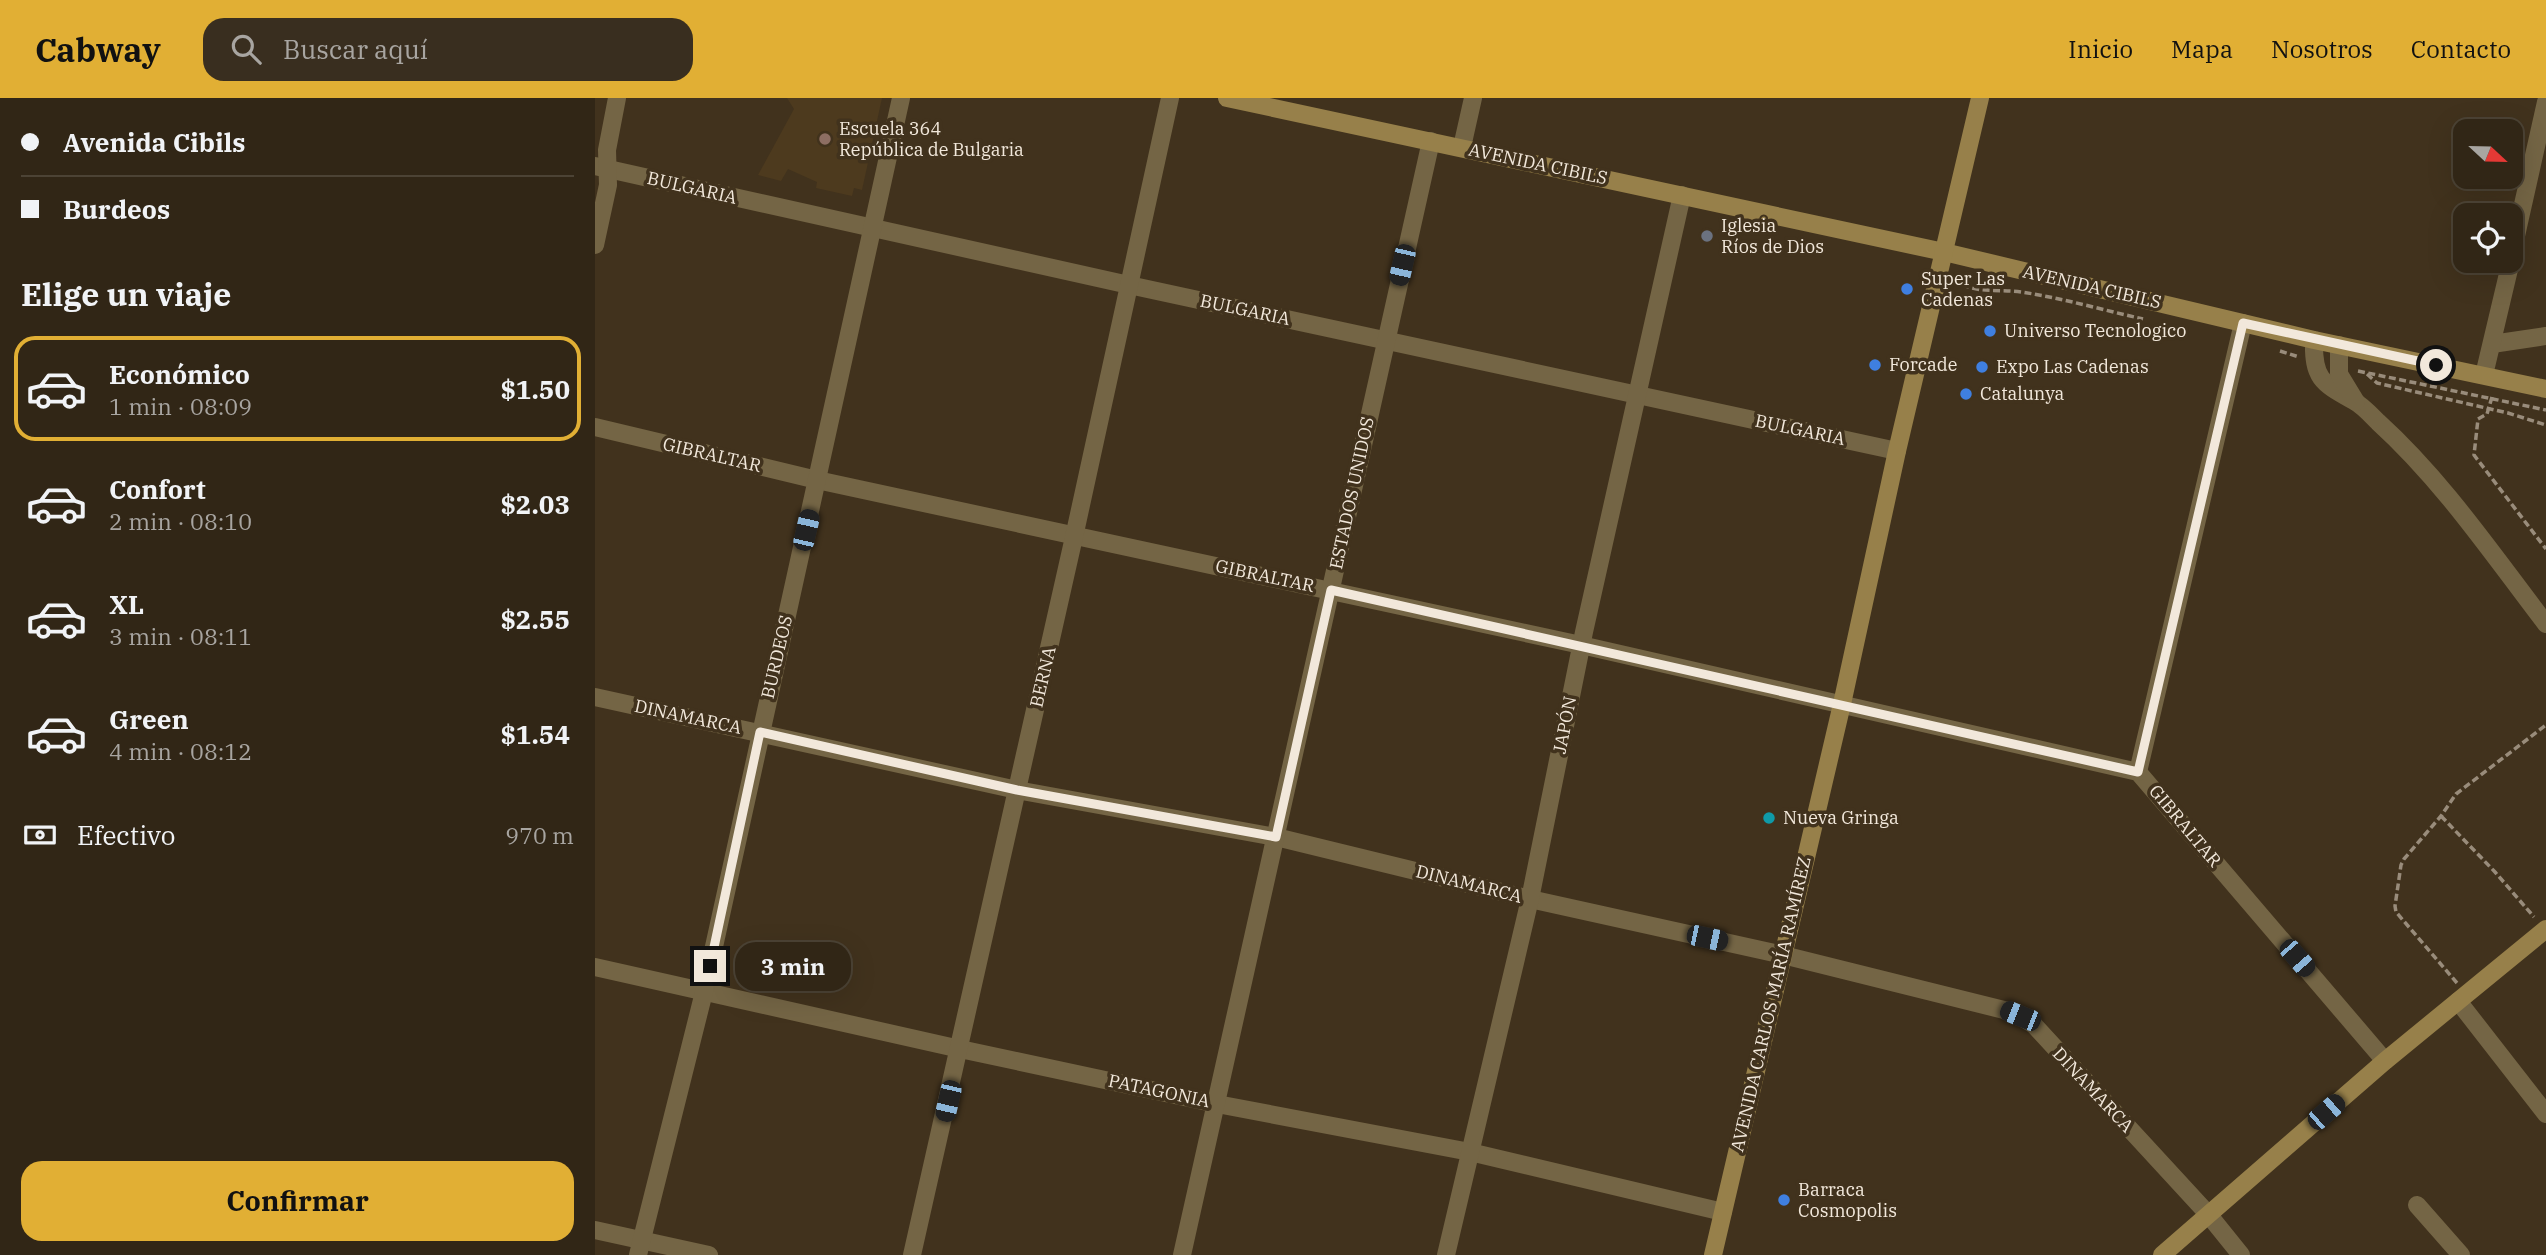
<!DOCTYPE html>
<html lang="es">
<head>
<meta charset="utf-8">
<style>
	:root { --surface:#312616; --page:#392e1f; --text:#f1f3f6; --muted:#a8a5a1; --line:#4c4335; --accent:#e1af34 }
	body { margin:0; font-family:"IBM Plex Serif",serif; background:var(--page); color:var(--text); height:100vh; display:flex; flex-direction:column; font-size:26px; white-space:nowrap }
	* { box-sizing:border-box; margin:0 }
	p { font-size:23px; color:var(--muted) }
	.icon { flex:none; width:38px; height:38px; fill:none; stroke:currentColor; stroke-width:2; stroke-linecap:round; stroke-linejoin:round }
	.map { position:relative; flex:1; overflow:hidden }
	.details { display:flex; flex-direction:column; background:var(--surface); width:595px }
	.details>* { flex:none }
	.hud { display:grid; align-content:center; height:154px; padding:0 21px; background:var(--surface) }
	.needle { width:46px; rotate:112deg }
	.controls { position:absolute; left:1858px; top:21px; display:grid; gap:14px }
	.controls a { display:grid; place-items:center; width:70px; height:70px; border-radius:14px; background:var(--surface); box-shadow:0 7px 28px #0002,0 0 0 2px var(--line); font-size:35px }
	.end { position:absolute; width:32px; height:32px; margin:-16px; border:9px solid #f2e8db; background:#111; box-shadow:0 0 0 4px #111 }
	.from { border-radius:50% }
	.bubble { position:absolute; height:49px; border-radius:21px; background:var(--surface); box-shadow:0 7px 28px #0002,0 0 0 2px var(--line); font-size:23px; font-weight:700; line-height:49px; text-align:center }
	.car { position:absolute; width:21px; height:42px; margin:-21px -10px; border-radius:9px; box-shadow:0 0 5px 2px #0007; background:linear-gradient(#222 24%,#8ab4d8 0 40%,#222 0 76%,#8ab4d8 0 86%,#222 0) }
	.hud b { display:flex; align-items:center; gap:24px; height:66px; font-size:26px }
	.hud b+b { border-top:2px solid var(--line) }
	.hud i { width:18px; height:18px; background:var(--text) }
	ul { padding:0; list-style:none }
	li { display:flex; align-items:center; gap:21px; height:105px; margin:0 14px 10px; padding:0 7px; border:4px solid transparent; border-radius:21px }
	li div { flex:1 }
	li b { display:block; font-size:26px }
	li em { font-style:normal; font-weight:700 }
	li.selected { border-color:var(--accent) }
	li>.icon { width:63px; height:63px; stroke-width:1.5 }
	h2 { padding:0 21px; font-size:32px; line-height:84px }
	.pay { display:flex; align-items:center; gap:18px; height:77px; padding:0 21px; font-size:26px }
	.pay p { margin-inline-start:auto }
	.action { display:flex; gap:14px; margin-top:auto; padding:14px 21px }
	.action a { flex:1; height:80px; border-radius:21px; background:var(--accent); color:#111; font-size:28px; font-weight:700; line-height:80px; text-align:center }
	header { display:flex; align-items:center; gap:42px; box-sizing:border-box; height:98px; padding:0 35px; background:var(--accent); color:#111 }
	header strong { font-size:33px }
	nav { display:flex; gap:38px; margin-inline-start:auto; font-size:24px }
	.search { width:490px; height:63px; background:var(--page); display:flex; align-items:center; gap:18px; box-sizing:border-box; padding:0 24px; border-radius:21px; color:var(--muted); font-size:26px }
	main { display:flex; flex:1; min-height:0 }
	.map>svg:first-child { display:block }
</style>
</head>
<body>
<header>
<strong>Cabway</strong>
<div class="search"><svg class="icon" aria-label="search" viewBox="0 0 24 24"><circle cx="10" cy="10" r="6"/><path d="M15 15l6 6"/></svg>Buscar aquí</div>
<nav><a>Inicio</a><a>Mapa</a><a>Nosotros</a><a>Contacto</a></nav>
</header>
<main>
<section class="details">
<div class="hud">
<b><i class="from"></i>Avenida Cibils</b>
<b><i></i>Burdeos</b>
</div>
<h2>Elige un viaje</h2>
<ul>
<li class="selected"><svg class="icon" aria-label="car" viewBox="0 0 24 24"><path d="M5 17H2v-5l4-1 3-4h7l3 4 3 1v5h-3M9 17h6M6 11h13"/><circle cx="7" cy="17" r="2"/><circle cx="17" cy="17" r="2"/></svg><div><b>Económico</b><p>1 min · 08:09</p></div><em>$1.50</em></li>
<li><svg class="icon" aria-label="car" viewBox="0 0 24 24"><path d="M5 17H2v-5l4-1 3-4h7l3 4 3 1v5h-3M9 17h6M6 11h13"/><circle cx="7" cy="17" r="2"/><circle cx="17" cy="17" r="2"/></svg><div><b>Confort</b><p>2 min · 08:10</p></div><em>$2.03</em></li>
<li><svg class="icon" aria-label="car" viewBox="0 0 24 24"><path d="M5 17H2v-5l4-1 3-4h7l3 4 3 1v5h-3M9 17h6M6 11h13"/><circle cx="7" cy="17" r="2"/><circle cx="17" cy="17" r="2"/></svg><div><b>XL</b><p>3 min · 08:11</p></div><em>$2.55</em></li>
<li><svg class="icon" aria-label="car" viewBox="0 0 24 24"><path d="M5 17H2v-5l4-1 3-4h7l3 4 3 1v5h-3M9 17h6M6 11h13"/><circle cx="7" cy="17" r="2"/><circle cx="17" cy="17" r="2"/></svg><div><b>Green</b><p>4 min · 08:12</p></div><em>$1.54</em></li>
</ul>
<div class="pay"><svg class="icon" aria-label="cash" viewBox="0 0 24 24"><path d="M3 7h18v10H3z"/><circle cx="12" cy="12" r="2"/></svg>Efectivo<p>970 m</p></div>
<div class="action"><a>Confirmar</a></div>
</section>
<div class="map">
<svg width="1951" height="1157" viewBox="0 0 1951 1157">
	<rect width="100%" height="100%" fill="#41321d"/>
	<!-- built -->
	<path fill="#4d3a1e" d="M192,0H287L267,92L259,90L257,98L221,90L222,84L193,71L186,83L163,77L199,11Z"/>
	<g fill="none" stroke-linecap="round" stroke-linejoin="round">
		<!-- path -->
		<g stroke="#998c7b" stroke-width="3.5" stroke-dasharray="7 3.5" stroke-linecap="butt">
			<path d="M1358,182C1379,196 1402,191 1426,194C1467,200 1508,212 1548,221"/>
			<path d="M1685,253L1704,259"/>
			<path d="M1763,273L1951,312"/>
			<path d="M1772,276L1782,285L1913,315L1951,327"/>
			<path d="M1897,299L1892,316L1883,321L1879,357L1951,451"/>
			<path d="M1846,718L1900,774L1939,819"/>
			<path d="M1862,885L1801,814L1800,808L1806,767L1809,761L1846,718L1861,696L1951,627"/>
		</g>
		<!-- street -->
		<g stroke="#746545" stroke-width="18">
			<path d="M867,49L878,0"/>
			<path d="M0,68L534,187L1302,353"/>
			<path d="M0,147L13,87L12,52L22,0"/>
			<path d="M1916,160L1951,4"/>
			<path d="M1719,242C1718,281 1727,285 1759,303C1768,308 1776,317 1783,324C1848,383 1898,457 1951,526"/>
			<path d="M1897,246L1951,238"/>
			<path d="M1744,247V276L1761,304"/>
			<path d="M1889,277L1916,163"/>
			<path d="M0,329L222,382L986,547L1543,674L1790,963"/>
			<path d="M0,599L422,692L681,739L935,801L1188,857L1409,912L1425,918L1439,927L1613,1116L1646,1157"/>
			<path d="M1543,674L1648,225"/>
			<path d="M0,869L365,951L622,1006L875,1054L1128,1114"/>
			<path d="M1863,903L1951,1016"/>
			<path d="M1822,1107L1866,1157"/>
			<path d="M0,1132L114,1157"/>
			<path d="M43,1157L109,894L306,0"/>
			<path d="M317,1157L479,439L575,0"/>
			<path d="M587,1157L836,43"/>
			<path d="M851,1157L935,801L989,534L1087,97"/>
		</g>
		<!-- secondary -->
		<g stroke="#97804a" stroke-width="18">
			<path d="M632,0L1349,154L1719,242L1951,291"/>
			<path d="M1118,1157L1247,606L1302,353L1385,0"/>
			<path d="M1567,1157L1790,963L1951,831"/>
		</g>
	</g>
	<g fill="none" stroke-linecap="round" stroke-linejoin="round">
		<!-- route -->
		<path stroke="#f2e8db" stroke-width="9" d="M115,868L165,634L422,692L681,739L736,492L1543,674L1648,225L1841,267"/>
	</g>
	<!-- markers -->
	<circle fill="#8d6e63" stroke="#41321d" stroke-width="2.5" cx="230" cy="41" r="7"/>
	<circle fill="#6b7280" stroke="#41321d" stroke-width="2.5" cx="1112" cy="138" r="7"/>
	<g fill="#3f7fe0" stroke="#41321d" stroke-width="2.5">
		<circle cx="1312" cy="191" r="7"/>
		<circle cx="1395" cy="233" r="7"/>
		<circle cx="1280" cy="267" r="7"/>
		<circle cx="1387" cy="269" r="7"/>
		<circle cx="1371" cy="296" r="7"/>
		<circle cx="1189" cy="1102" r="7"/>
	</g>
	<circle fill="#0f9aa8" stroke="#41321d" stroke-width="2.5" cx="1174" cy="720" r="7"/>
	<g text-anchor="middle" stroke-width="7" stroke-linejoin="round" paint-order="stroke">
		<!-- poi labels -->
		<g font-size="18" fill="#f2e8db" stroke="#41321d" text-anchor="start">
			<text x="244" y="37">Escuela 364<tspan x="244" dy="21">República de Bulgaria</tspan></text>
			<text x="1126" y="134">Iglesia<tspan x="1126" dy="21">Ríos de Dios</tspan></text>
			<text x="1326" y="187">Super Las<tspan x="1326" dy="21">Cadenas</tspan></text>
			<text x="1409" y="239">Universo Tecnologico</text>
			<text x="1294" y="273">Forcade</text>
			<text x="1401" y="275">Expo Las Cadenas</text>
			<text x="1385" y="302">Catalunya</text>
			<text x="1188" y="726">Nueva Gringa</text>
			<text x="1203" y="1098">Barraca<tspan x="1203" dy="21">Cosmopolis</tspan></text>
		</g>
		<!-- street labels -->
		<g font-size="18" fill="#f2e8db" stroke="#41321d">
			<text transform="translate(943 66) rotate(12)" y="6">AVENIDA CIBILS</text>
			<text transform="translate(97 90) rotate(13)" y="6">BULGARIA</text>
			<text transform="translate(1497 189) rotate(13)" y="6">AVENIDA CIBILS</text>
			<text transform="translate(650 212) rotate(12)" y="6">BULGARIA</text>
			<text transform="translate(1205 332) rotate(12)" y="6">BULGARIA</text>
			<text transform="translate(117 357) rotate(13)" y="6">GIBRALTAR</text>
			<text transform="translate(757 395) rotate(-78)" y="6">ESTADOS UNIDOS</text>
			<text transform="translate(670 478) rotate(12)" y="6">GIBRALTAR</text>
			<text transform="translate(182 559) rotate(-77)" y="6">BURDEOS</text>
			<text transform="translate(448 579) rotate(-77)" y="6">BERNA</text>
			<text transform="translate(93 619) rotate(12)" y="6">DINAMARCA</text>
			<text transform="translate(970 627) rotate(-79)" y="6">JAPÓN</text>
			<text transform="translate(1590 728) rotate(50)" y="6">GIBRALTAR</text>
			<text transform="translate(874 786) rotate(14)" y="6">DINAMARCA</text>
			<text transform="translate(1176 906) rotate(-77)" y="6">AVENIDA CARLOS MARÍA RAMÍREZ</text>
			<text transform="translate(1498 992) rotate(47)" y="6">DINAMARCA</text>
			<text transform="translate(564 993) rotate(12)" y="6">PATAGONIA</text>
		</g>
	</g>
</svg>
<div class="controls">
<a><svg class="needle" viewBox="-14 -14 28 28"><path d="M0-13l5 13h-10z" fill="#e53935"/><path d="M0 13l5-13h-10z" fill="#a8a5a1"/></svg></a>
<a><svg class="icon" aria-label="locate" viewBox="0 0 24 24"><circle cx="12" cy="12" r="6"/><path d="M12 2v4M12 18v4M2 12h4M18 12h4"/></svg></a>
</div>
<i class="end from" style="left:1841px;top:267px"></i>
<i class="end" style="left:115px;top:868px"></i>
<div class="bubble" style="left:140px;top:844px;width:116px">3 min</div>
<i class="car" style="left:807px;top:167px;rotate:193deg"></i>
<i class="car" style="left:211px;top:432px;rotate:13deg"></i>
<i class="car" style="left:1112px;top:840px;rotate:102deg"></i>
<i class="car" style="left:1702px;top:860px;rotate:139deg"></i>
<i class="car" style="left:1425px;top:918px;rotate:292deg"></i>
<i class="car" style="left:353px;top:1003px;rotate:193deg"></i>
<i class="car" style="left:1731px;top:1014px;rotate:49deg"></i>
</div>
</main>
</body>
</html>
